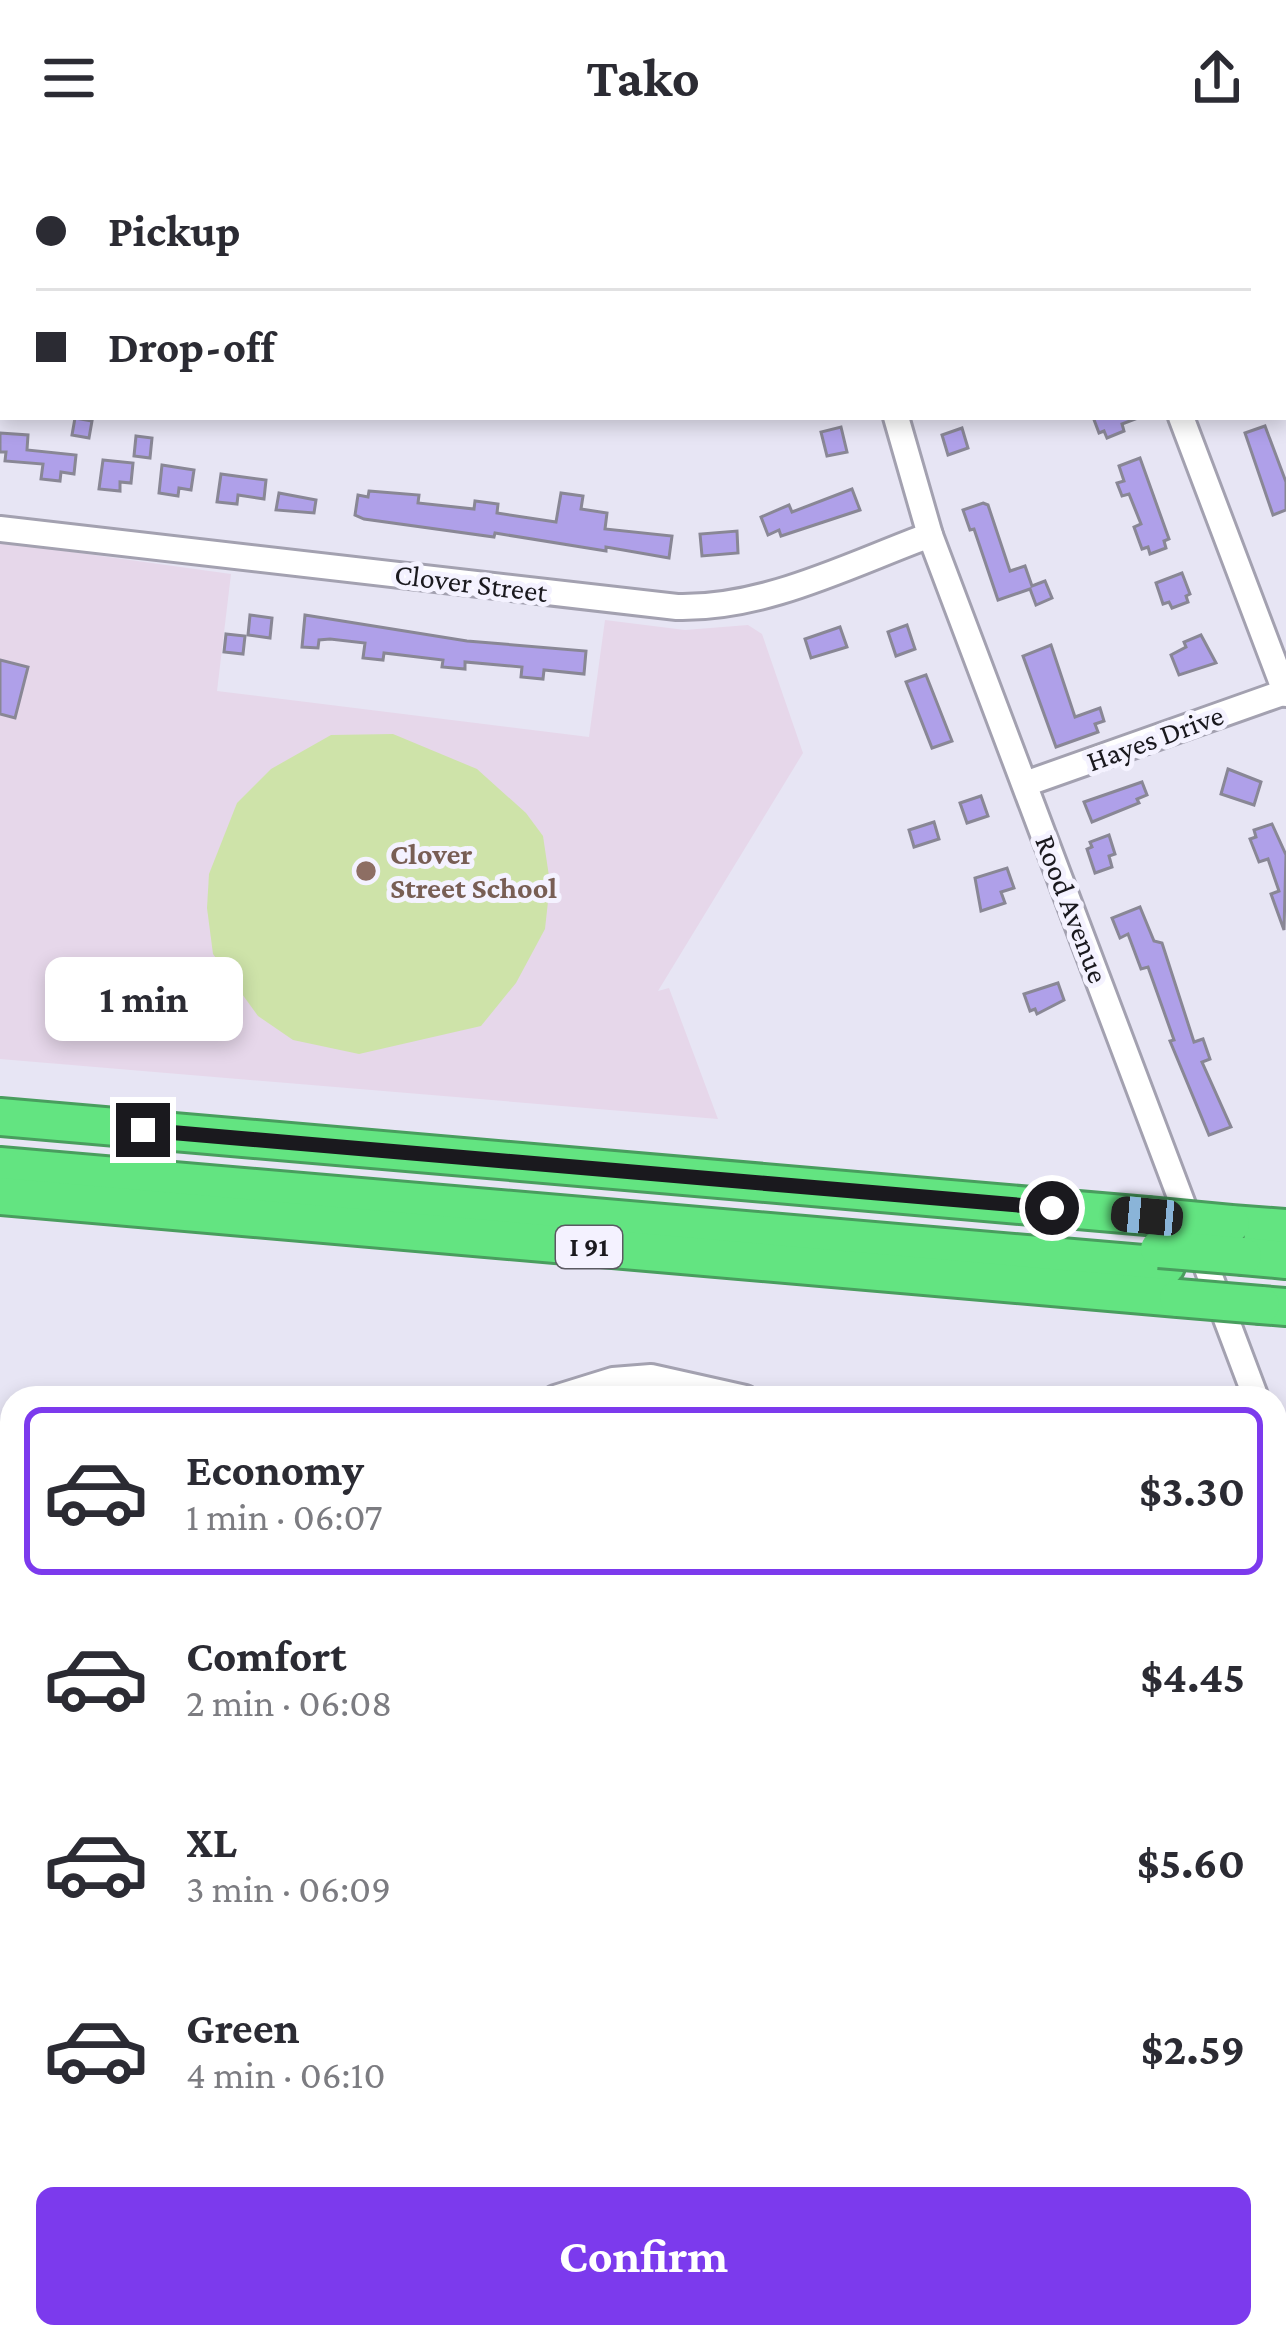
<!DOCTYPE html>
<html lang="en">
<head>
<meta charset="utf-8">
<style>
	:root { --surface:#fff; --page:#f7f7f7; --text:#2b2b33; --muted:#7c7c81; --line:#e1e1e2; --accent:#7c3aed }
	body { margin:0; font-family:"Crimson Pro",serif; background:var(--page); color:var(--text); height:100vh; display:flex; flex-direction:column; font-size:45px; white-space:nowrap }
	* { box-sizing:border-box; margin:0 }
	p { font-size:39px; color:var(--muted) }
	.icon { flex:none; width:66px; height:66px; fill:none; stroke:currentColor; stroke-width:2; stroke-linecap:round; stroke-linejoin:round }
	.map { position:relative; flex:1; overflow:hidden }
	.panel { position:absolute; left:0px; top:1230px; width:1287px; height:963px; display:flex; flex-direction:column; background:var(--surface); border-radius:36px 36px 0 0; box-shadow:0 6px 18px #0003 }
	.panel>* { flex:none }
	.guide { position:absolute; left:0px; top:0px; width:1287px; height:264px; box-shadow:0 6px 18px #0003; display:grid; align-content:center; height:264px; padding:0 36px; background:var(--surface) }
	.end { position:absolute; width:54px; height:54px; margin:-27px; border:15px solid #1a191e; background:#fff; box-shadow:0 0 0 6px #fff }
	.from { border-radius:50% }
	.bubble { position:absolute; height:84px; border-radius:18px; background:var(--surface); box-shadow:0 6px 18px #0003; font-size:39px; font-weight:700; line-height:84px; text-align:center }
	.car { position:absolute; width:36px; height:72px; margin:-36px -18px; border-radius:15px; box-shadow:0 0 9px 3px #0007; background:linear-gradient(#222 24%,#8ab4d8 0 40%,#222 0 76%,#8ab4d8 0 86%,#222 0) }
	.guide b { display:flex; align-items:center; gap:42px; height:114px; font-size:45px }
	.guide b+b { border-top:3px solid var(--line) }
	.guide i { width:30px; height:30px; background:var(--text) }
	ul { padding:21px 0 0; list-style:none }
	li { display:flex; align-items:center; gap:36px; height:168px; margin:0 24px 18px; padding:0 12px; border:6px solid transparent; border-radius:18px }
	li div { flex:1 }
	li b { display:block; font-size:45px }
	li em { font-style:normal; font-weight:700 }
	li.on { border-color:var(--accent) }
	li>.icon { width:108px; height:108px; stroke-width:1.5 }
	.cta { display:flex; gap:24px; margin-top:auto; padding:24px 36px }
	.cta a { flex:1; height:138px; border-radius:18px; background:var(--accent); color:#fff; font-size:48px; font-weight:700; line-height:138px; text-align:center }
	header { display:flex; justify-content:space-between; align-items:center; height:156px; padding:0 36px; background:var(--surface); font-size:54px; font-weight:700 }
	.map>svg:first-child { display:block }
</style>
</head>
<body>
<header><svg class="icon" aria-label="menu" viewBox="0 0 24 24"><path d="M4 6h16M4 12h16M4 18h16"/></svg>Tako<svg class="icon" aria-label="share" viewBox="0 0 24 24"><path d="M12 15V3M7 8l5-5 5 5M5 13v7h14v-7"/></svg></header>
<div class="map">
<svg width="1286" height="2192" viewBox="0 0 1286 2192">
	<rect width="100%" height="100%" fill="#e7e5f4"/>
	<!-- education -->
	<path fill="#e6d7ea" d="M0,386L231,418L217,535L589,581L605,464L685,474L748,469L762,478L803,597L658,835L669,832L718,963L0,903Z"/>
	<!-- green -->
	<path fill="#cee3a9" d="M393,578L477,613L526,657L543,680L550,727L545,773L516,827L481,870L359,898L293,884L258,860L213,798L207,752L209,718L237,647L271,613L331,579Z"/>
	<!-- building -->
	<g fill="#afa0e9" stroke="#898795" stroke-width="3">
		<path d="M1093,261H1138V262L1122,268L1124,275L1107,282L1104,275L1099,277Z"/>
		<path d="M75,262L92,265L89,282L72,279Z"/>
		<path d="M1265,270L1286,326V354L1273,359L1245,277Z"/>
		<path d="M841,271L847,296L827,300L821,276Z"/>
		<path d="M962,272L968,292L948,299L942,279Z"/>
		<path d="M0,277L28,279L27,294L76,299L74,318L61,316L60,325L41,323L43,308L5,305L6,296H0Z"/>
		<path d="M136,280L152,282L150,302L134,300Z"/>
		<path d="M1140,302L1169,383L1164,385L1166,392L1150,398L1148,391L1142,393L1134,371L1141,368L1129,338L1122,340L1117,327L1124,325L1119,310Z"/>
		<path d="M103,304L133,307L131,327L120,326V335L99,333Z"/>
		<path d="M162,309L194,314L191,334L179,332L178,340L159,337Z"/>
		<path d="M221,318L266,324L264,343L238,339L237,348L217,346Z"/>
		<path d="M852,333L860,354L781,380L779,374L768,379L761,361L789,349L792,356Z"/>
		<path d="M369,335L419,339L418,347L474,353L475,345L498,348L497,357L556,366L561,337L583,340L581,353L607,357L605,373L672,380L669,402L606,391V395L495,377L494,381L364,363L355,359L358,339L368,341Z"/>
		<path d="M279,337L316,344L314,357L276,354Z"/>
		<path d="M983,347L988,349L1010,415L1025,410L1032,430L1045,425L1052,442L1036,449L1030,433L998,444L974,373L970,374L963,354Z"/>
		<path d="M737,375L738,397L702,400L700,378Z"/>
		<path d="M1182,417L1190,438L1186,440L1188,446L1172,452L1169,446L1163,448L1156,427Z"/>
		<path d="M250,459L272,462L270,482L248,479Z"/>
		<path d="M305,459L467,485L586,495L584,518L544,514L543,523L521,521L522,511L465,506V513L442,511L443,504L384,497L383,504L363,502L365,487L330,483L319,484L318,492L302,491Z"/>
		<path d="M907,469L915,493L896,500L888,476Z"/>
		<path d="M840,471L847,491L811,502L805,483Z"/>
		<path d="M226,478L245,480L243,498L224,496Z"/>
		<path d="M1201,479L1216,507L1179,519L1171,499L1186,491L1184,486Z"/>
		<path d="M1051,489L1075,561L1100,552L1104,565L1095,568L1098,576L1056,591L1023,500Z"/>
		<path d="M0,504L28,511L15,562L0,558Z"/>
		<path d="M926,519L952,585L932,592L906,526Z"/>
		<path d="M1228,613L1261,626L1254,649L1221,638Z"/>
		<path d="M1142,626L1147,639L1137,643L1139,647L1092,666L1084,646Z"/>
		<path d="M981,640L988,660L967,667L960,647Z"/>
		<path d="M934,666L939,683L914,691L909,674Z"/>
		<path d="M1272,668L1286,699L1284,774L1271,738L1279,735L1268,703L1259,706L1250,683L1256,681L1254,674Z"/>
		<path d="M1109,679L1115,698L1109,700L1112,711L1095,717L1087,693L1092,691L1090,686Z"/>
		<path d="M1007,712L1014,732L1001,736L1005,747L981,755L975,722Z"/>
		<path d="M1140,751L1154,785L1162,787L1194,886L1203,883L1210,903L1202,906L1231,971L1209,979L1170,885L1174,884L1148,811L1141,813L1128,778L1120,782L1112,762Z"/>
		<path d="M1058,827L1064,844L1037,858L1035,853L1030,855L1024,838Z"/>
	</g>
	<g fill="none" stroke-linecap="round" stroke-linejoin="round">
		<!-- minor casing -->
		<g stroke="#a3a1b0" stroke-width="30">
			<g id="minor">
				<path d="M436,0L460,3"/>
				<path d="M853,0L854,3"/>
				<path d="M1083,0L1084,3"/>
				<path d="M531,3L544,0"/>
				<path d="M875,3L883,0"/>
				<path d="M896,261L930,379L1256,1242"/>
				<path d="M1181,261L1286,538"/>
				<path d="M0,373L677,451C765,453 849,409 930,379"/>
				<path d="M1025,628L1285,536"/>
				<path d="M555,1242L613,1224L651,1221L745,1242"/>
				<path d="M0,1292L12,1293"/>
				<path d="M1275,1293L1286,1323"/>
				<path d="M1275,1990L1286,1988"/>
				<path d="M0,2050L12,2049"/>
				<path d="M575,2181L577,2192"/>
				<path d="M1148,2181V2192"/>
			</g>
		</g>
		<!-- highway casing -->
		<g stroke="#499d5e" stroke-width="42">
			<g id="highway">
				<path d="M0,961L1147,1060"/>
				<path d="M0,1010L1166,1110"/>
				<path d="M0,1040L1178,1142"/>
				<path d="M1231,1068L1286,1072"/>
				<path d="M1243,1100L1286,1104"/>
				<path d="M1261,1149L1286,1151"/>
			</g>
		</g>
		<!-- minor -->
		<use href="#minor" stroke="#fff" stroke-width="24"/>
		<!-- highway -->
		<use href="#highway" stroke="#63e481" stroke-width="36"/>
		<!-- highway-bridge casing -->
		<g stroke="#499d5e" stroke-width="42" stroke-linecap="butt">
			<g id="highway-bridge">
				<path d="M1147,1060L1231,1068"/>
				<path d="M1159,1093L1243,1100"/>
				<path d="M1178,1142L1261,1149"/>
			</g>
		</g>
		<!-- highway-bridge -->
		<use href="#highway-bridge" stroke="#63e481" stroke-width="36"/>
	</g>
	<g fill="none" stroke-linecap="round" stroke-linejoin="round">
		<!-- route -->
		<path stroke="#1a191e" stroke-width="15" d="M143,974L1052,1052"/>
	</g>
	<!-- markers -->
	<circle fill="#8d6e63" stroke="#f4f2ff" stroke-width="4.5" cx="366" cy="715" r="12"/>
	<g text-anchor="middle" stroke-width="10" stroke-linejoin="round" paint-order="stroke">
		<!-- shield labels -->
		<rect fill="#f4f2ff" stroke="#5b5a62" stroke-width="3" x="556" y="1070" width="66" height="42" rx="9"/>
		<g font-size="27" font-weight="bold" fill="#1a191e">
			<text x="589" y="1100">I 91</text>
		</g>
		<!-- street labels -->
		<g font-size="30" fill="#1a191e" stroke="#f4f2ff">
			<text transform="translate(471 427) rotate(7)" y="10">Clover Street</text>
			<text transform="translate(1155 582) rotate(-20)" y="10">Hayes Drive</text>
			<text transform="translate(1072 753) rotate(69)" y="10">Rood Avenue</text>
		</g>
		<!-- education labels -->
		<g font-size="30" font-weight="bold" fill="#785e54" stroke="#f4f2ff" text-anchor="start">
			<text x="390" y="708">Clover<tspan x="390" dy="34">Street School</tspan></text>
		</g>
	</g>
</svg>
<i class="end from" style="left:1052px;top:1052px"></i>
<i class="end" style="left:143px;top:974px"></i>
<div class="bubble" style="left:45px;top:801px;width:198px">1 min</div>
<i class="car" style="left:1147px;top:1060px;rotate:275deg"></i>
<div class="guide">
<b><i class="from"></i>Pickup</b>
<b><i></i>Drop-off</b>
</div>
<section class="panel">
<ul>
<li class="on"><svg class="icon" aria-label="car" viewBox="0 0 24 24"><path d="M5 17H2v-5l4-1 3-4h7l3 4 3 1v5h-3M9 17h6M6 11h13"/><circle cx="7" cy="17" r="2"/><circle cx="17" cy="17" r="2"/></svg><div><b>Economy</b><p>1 min · 06:07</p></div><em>$3.30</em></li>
<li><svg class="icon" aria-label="car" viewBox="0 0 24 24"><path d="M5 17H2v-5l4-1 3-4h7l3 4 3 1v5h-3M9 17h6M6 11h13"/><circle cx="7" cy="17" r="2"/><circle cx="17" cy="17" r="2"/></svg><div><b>Comfort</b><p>2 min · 06:08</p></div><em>$4.45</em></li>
<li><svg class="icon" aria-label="car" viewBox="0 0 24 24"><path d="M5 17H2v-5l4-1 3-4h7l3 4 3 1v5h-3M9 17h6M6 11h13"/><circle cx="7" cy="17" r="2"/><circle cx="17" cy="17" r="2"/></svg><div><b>XL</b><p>3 min · 06:09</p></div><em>$5.60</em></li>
<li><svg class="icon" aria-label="car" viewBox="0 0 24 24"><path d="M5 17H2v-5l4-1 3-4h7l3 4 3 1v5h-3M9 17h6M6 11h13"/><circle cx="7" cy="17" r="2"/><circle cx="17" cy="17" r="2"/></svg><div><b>Green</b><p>4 min · 06:10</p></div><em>$2.59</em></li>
</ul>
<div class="cta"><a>Confirm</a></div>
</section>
</div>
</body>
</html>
